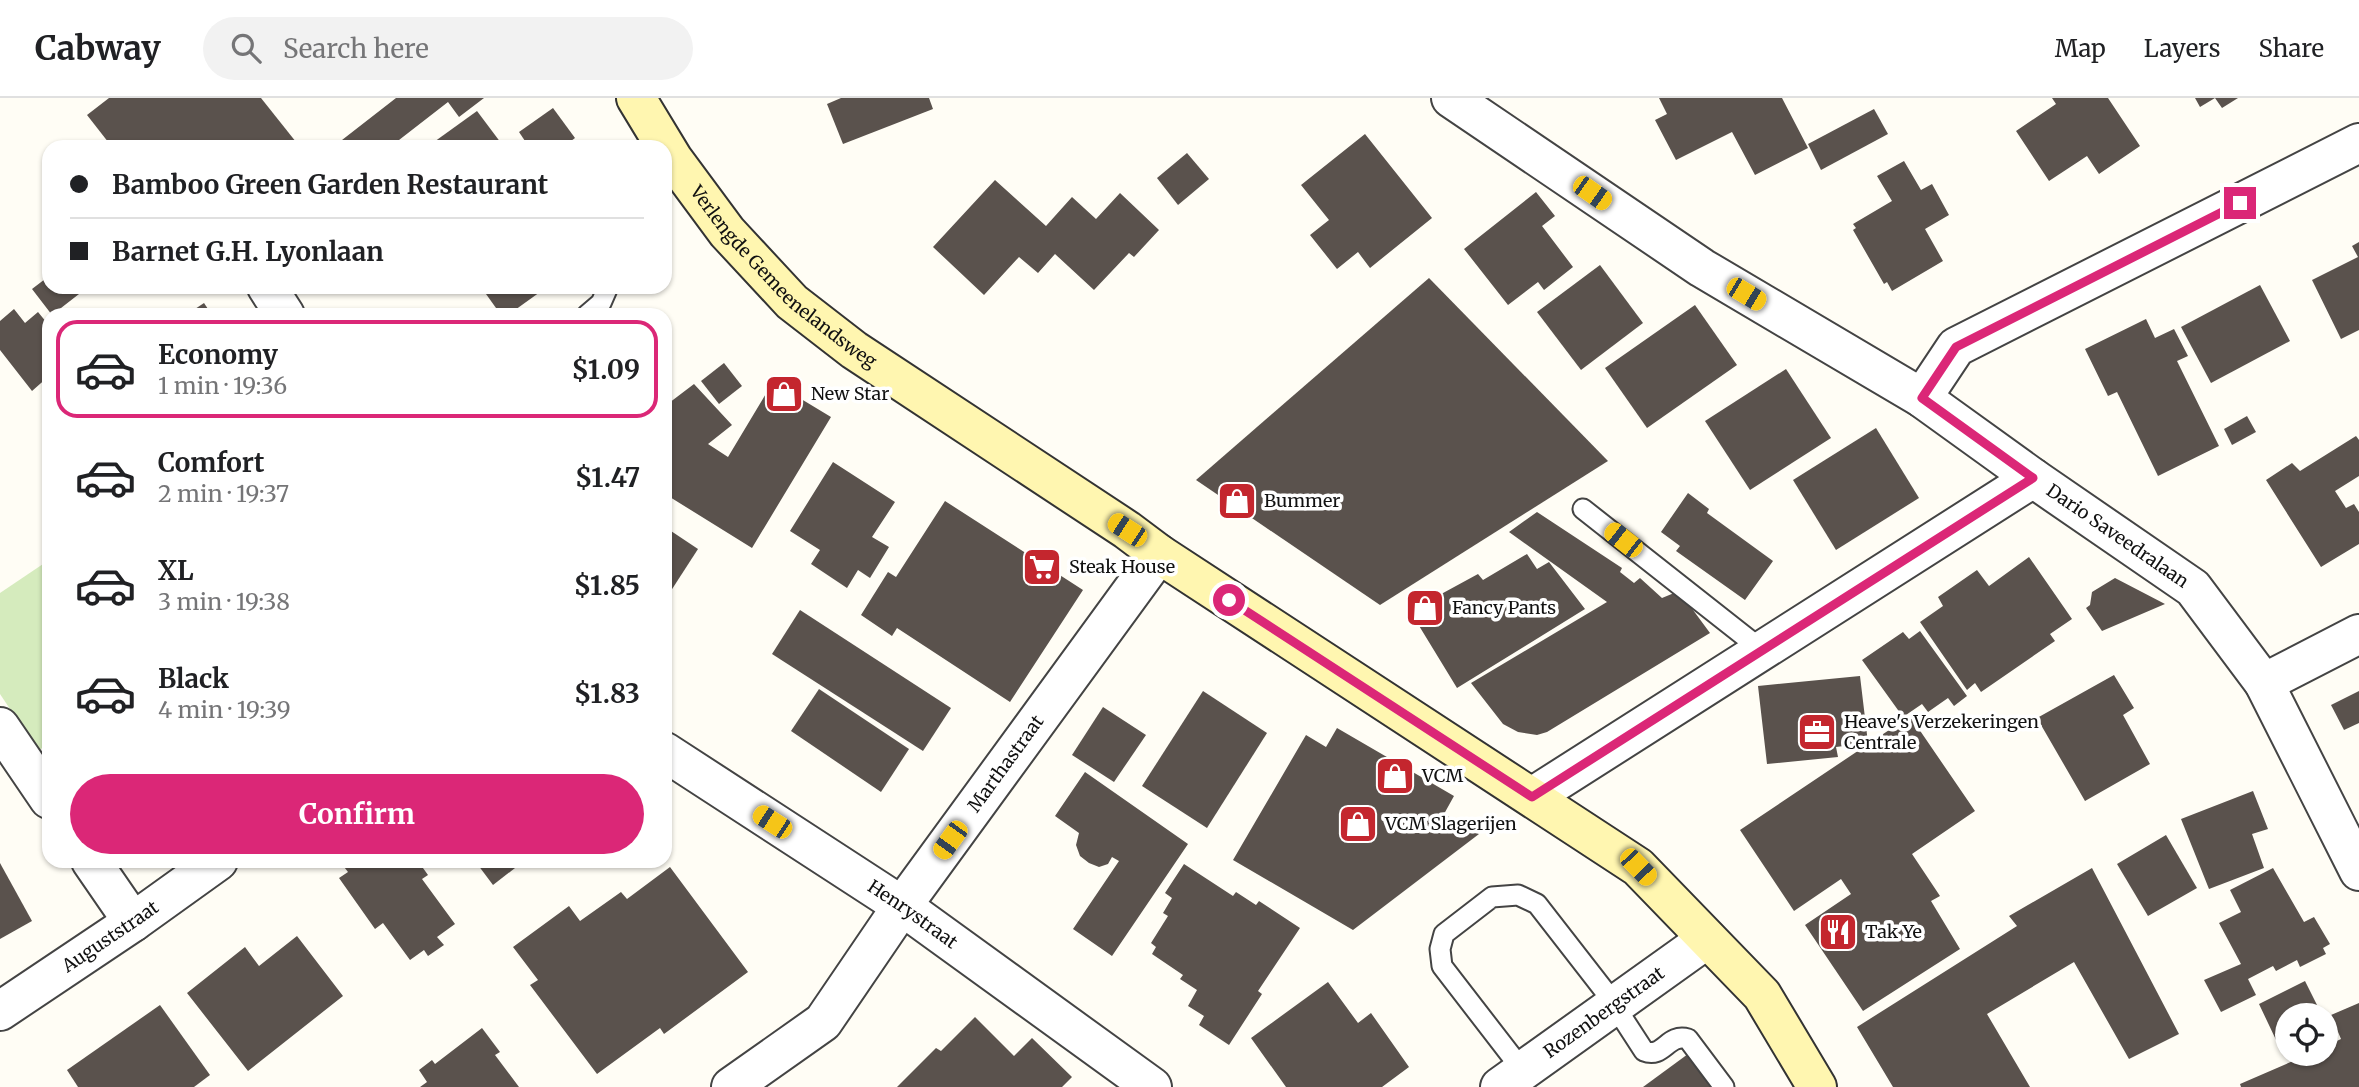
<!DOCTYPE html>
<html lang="en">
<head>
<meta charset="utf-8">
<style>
	:root { --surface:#fff; --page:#f2f2f2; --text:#202124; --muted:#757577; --line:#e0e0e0; --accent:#db2777 }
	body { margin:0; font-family:Merriweather,serif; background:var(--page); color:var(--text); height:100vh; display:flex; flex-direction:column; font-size:26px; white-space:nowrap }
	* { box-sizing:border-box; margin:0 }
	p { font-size:23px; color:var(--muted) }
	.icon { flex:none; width:38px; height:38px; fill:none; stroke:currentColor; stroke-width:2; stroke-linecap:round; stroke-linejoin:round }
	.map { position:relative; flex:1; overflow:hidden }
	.drawer { position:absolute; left:42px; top:210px; width:630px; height:560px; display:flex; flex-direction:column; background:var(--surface); border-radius:21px; box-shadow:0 2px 5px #0004 }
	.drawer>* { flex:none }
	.hud { position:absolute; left:42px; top:42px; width:630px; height:154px; border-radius:21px; box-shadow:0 2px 5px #0004; display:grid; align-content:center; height:154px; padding:0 28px; background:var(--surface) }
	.controls { position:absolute; left:2275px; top:905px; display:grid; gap:14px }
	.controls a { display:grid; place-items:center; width:63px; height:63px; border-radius:50%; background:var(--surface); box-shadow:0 2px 5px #0004; font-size:35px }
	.end { position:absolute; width:32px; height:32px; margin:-16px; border:9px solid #db2777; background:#fff; box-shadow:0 0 0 4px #fff }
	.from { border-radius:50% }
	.car { position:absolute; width:21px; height:42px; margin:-21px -10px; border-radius:9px; box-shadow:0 0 5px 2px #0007; background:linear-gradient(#f5c518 24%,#345 0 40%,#f5c518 0 76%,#345 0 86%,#f5c518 0) }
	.hud b { display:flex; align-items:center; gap:24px; height:66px; font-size:26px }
	.hud b+b { border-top:2px solid var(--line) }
	.hud i { width:18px; height:18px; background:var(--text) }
	ul { padding:12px 0 0; list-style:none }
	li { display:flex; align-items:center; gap:21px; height:98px; margin:0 14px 10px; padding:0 14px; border:4px solid transparent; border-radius:21px }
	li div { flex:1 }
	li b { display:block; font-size:26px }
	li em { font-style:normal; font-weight:700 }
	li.active { border-color:var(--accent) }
	li>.icon { width:63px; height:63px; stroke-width:1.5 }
	.primary-button { display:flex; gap:14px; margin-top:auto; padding:14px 28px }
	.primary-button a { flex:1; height:80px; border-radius:42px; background:var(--accent); color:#fff; font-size:28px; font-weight:700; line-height:80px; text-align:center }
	header { display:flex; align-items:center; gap:42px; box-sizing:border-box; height:98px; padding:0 35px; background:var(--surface); border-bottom:2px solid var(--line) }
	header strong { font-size:33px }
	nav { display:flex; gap:38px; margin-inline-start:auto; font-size:24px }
	.search { width:490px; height:63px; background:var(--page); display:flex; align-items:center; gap:18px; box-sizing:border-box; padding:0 24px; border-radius:38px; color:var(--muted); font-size:26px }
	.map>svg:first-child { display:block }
</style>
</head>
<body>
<header>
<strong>Cabway</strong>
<div class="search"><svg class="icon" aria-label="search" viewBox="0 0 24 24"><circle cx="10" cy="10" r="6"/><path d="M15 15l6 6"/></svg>Search here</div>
<nav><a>Map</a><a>Layers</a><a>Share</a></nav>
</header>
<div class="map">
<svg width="2359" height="989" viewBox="0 0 2359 989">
	<rect width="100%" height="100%" fill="#fffdf5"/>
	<!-- green -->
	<path fill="#d5ebbd" d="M49,462V645L38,653L0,596V495Z"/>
	<!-- building -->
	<g fill="#5a524d">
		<path d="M109,0H261L300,49H112L87,17Z"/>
		<path d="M396,0H484L459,19L448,4L390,49H333Z"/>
		<path d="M841,0H929L933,11L843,46L827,6Z"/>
		<path d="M1659,0H1782L1808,50L1755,77L1732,34L1676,62L1655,22L1667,16Z"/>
		<path d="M2052,0H2108L2140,48L2099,76L2087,58L2049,83L2016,33L2056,6Z"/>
		<path d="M2195,0H2238L2222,10L2215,0L2200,9Z"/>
		<path d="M553,10L575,40L563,49H529L519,34Z"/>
		<path d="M1874,11L1888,36L1821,72L1808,46Z"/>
		<path d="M477,13L504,49H427Z"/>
		<path d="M1365,36L1432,120L1370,170L1358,154L1337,171L1310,137L1329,122L1301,87Z"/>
		<path d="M1187,55L1209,81L1178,107L1157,80Z"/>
		<path d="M1904,63L1921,92L1932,86L1949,117L1925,131L1943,163L1892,193L1887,184L1884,186L1853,132L1856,130L1853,126L1892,103L1877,78Z"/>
		<path d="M995,82L1046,128L1072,99L1096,121L1120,95L1159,132L1134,159L1129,155L1094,192L1055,156L1038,175L1019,159L984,197L933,149Z"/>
		<path d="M1536,94L1555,118L1542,128L1573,169L1544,192L1538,184L1508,207L1464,151Z"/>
		<path d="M2359,144V232L2341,241L2312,182L2358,159L2352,148Z"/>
		<path d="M1600,167L1643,225L1581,272L1537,214Z"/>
		<path d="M49,178V189H88L52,217L32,191Z"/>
		<path d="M1429,180L1608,363L1380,507L1196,382Z"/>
		<path d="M2260,187L2290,243L2211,285L2181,229Z"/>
		<path d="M481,189H547L508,217H501Z"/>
		<path d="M204,205L212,217H186Z"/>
		<path d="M1695,207L1737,267L1647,330L1605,270Z"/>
		<path d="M14,211L25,225L38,214L47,225L49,223V278L32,293L0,252V223Z"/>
		<path d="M2146,221L2155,240L2174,231L2188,258L2177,263L2219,348L2158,378L2117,294L2108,298L2085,251Z"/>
		<path d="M724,265L742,288L719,306L701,283Z"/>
		<path d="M1786,271L1831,340L1750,392L1705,323Z"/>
		<path d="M773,284L831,319L752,450L665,396V308L694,286L732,327L708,346L728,359Z"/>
		<path d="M2247,318L2256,334L2232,347L2224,331Z"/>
		<path d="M1876,330L1919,400L1836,452L1793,382Z"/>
		<path d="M2356,338L2359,342V378L2335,393L2346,410L2354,406L2359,414V446L2321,469L2266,382L2292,365L2300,373Z"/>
		<path d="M833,364L895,404L872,439L889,449L870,480L858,472L847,490L811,466L820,452L790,433Z"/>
		<path d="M1688,395L1709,411L1707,415L1773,463L1745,502L1676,453L1680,448L1661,434Z"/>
		<path d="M945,403L1083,492L1010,604L897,530L892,538L861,517L888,474L896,479Z"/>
		<path d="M1537,414L1622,470L1620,474L1634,485L1640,480L1662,500L1679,493L1710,535L1547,634L1537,637L1518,634L1503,626L1471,585L1607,504L1509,434Z"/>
		<path d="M665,429L698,451L665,502Z"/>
		<path d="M1527,456L1537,471L1549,464L1585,511L1457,590L1410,513L1478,476L1483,482Z"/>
		<path d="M2029,459L2072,521L2050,536L2055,543L1981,594L1975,585L1967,592L1920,524L1943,508L1938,499L1977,472L1989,488Z"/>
		<path d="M2115,480L2165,506L2102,533L2086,510L2090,507L2092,494Z"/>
		<path d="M800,512L951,610L923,653L772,556Z"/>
		<path d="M1920,533L1967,598L1954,608L1948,600L1928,614L1922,606L1903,619L1862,562L1903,534L1909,541Z"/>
		<path d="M2114,577L2134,610L2123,617L2150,666L2085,703L2037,620Z"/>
		<path d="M1860,578L1868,645L1836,649L1838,659L1767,666L1758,588Z"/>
		<path d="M819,591L909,651L881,694L791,633Z"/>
		<path d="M1203,593L1267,635L1207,730L1142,688Z"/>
		<path d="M2359,593V625L2344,632L2331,607Z"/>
		<path d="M1103,609L1146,637L1114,684L1072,657Z"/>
		<path d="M1910,618L1975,713L1912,756L1940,798L1931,803L1960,851L1863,913L1805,827L1851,796L1841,781L1794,813L1740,732Z"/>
		<path d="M1337,630L1454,698L1444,716L1479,736L1353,832L1233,762L1306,637L1326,649Z"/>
		<path d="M1085,674L1188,746L1112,858L1073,831L1119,763L1112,759L1108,766L1099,769L1089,765L1080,758L1076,747L1079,735L1055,718Z"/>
		<path d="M2253,693L2268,731L2252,736L2264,770L2209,791L2181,721Z"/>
		<path d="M2166,737L2197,790L2148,818L2117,766Z"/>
		<path d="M344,763H418L428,777L422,781L455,826L437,839L444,847L428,858L424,852L410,862L383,825L375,831L339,780L348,774L341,765Z"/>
		<path d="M475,763H524L493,787Z"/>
		<path d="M0,765L32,823L0,841Z"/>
		<path d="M1184,766L1233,798L1236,794L1256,807L1259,803L1300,830L1258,893L1262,896L1229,947L1199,927L1204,918L1188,908L1197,892L1180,881L1183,877L1152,856L1156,849L1151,845L1168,818L1163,815L1172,800L1165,795Z"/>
		<path d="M670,769L748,874L664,936L660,930L597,976L530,887L538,882L513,849L569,808L580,823L621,794L627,801Z"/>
		<path d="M2092,770L2179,936L2129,961L2074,864L1987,916L2030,989H1893L1857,929L2017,828L2009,818Z"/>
		<path d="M2273,770L2304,824L2314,819L2330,846L2323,850L2326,856L2300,869L2297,862L2276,873L2273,868L2248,881L2256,897L2221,914L2204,882L2241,866L2219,825L2241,814L2230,792Z"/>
		<path d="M297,838L343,898L248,973L187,895L245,849L259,868Z"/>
		<path d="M2305,883L2322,917H2287V939L2277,944L2259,906Z"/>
		<path d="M1328,884L1358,925L1371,915L1409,969L1382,989H1286L1251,940Z"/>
		<path d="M2359,905V989H2241L2240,986L2309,956H2326V948L2341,941L2331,917Z"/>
		<path d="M160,907L210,977L194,989H78L67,972Z"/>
		<path d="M975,919L1014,958L1032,940L1072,979L1062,989H897L936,950L941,953Z"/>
		<path d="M482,930L500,954L495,957L519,989H420L427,984L419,972L432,962L435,966Z"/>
		<path d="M1688,956L1712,989H1643Z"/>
	</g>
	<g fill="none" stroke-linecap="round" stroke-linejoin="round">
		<!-- lane casing -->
		<g stroke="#444" stroke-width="23">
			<g id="lane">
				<path d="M587,217L601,205L608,189"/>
				<path d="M1583,411L1762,552"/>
				<path d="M1523,973L1442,868L1440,851L1444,836L1492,799L1518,797L1537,806L1607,896L1644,953C1664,961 1667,935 1688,941L1724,989"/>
			</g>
		</g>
		<!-- street casing -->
		<g stroke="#444" stroke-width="42">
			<g id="street">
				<path id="s1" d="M1451,0L1702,170L1922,300L2033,380L2193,490L2264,585L2359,773"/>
				<path d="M267,189L285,217"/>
				<path d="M1922,300L1956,249L2359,45"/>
				<path d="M2264,585L2359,536"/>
				<path d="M0,629L49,701"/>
				<path id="s2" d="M665,654L902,808L1152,989"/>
				<path d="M1532,699L2033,380"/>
				<path d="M91,763L133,824"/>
				<path id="s3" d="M0,913L133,824L218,763"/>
				<path id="s4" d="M731,989L823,924L902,808L1159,456"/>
				<path id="s5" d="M1500,989L1707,841"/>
			</g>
		</g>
		<!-- secondary casing -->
		<g stroke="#333" stroke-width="42">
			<g id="secondary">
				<path id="s6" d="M636,0L673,61L727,134L792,204L854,252L1127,432L1159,456L1638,769L1762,897L1817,989"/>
			</g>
		</g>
		<!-- lane -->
		<use href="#lane" stroke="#fff" stroke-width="19"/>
		<!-- street -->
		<use href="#street" stroke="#fff" stroke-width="38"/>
		<!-- secondary -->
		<use href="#secondary" stroke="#fff6b0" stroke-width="38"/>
	</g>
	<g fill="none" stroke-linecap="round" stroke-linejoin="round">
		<!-- route -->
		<path stroke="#db2777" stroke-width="9" d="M1229,502L1532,699L2033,380L1922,300L1956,249L2240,105"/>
	</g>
	<!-- icons -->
	<defs>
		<g id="shop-square" transform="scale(2.0125)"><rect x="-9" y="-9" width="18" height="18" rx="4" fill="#c4262e" stroke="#fff"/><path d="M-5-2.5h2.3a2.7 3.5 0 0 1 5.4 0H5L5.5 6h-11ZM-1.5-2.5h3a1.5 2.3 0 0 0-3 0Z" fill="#fff"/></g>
		<g id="supermarket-square" transform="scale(2.0125)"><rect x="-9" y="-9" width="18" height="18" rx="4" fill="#c4262e" stroke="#fff"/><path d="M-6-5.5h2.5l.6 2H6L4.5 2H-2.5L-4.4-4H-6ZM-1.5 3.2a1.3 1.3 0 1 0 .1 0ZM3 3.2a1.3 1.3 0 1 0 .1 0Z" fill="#fff"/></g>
		<g id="office-square" transform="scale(2.0125)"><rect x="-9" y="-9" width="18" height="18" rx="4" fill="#c4262e" stroke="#fff"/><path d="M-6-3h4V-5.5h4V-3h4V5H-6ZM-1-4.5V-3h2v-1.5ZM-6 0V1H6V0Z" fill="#fff"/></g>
		<g id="restaurant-square" transform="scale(2.0125)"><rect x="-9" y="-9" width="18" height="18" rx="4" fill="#c4262e" stroke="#fff"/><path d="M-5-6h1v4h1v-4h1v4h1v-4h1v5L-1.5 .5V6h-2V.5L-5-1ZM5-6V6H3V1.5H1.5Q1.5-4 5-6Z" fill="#fff"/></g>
	</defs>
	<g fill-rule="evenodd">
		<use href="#shop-square" x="784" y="296"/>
		<use href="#shop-square" x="1237" y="403"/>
		<use href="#supermarket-square" x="1042" y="469"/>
		<use href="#shop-square" x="1425" y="510"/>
		<use href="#office-square" x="1817" y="634"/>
		<use href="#shop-square" x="1395" y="678"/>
		<use href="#shop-square" x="1358" y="726"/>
		<use href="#restaurant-square" x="1838" y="834"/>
	</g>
	<g text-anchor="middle" stroke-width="7" stroke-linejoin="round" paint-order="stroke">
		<!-- street labels -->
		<g font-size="18" fill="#111" stroke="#fff">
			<text dy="6" stroke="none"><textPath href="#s6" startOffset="234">Verlengde Gemeenelandsweg</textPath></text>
			<text dy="6" stroke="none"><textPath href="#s1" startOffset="798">Dario Saveedralaan</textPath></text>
			<text dy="6" stroke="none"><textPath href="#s4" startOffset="429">Marthastraat</textPath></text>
			<text dy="6" stroke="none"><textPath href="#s2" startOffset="296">Henrystraat</textPath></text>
			<text dy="6" stroke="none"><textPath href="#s3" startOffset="133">Auguststraat</textPath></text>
			<text dy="6" stroke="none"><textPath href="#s5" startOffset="128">Rozenbergstraat</textPath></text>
		</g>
		<!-- poi labels -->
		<g font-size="18" fill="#111" stroke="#fff" text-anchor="start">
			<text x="811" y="302">New Star</text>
			<text x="1264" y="409">Bummer</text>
			<text x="1069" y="475">Steak House</text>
			<text x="1452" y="516">Fancy Pants</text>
			<text x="1844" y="630">Heave's Verzekeringen<tspan x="1844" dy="21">Centrale</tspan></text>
			<text x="1422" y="684">VCM</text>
			<text x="1385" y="732">VCM Slagerijen</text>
			<text x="1865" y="840">Tak Ye</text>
		</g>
	</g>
</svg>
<div class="controls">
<a><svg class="icon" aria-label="locate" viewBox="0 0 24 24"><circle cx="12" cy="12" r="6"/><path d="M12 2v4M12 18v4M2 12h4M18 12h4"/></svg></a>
</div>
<i class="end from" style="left:1229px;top:502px"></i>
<i class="end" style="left:2240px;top:105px"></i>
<i class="car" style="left:1592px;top:95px;rotate:125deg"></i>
<i class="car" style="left:1746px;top:196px;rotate:121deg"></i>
<i class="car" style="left:1127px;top:432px;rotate:303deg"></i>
<i class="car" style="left:1623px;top:442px;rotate:308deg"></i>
<i class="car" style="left:772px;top:724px;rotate:303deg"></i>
<i class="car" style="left:950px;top:742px;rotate:216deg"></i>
<i class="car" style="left:1638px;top:769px;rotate:136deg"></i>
<div class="hud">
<b><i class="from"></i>Bamboo Green Garden Restaurant</b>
<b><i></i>Barnet G.H. Lyonlaan</b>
</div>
<section class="drawer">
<ul>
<li class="active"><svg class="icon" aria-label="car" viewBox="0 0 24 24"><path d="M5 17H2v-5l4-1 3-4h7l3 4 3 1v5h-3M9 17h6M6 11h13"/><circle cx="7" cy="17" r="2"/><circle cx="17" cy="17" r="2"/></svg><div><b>Economy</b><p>1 min · 19:36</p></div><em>$1.09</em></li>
<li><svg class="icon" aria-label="car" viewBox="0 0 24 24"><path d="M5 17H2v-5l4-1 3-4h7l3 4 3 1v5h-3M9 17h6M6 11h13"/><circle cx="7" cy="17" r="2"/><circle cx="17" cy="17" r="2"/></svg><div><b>Comfort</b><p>2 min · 19:37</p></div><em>$1.47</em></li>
<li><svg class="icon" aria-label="car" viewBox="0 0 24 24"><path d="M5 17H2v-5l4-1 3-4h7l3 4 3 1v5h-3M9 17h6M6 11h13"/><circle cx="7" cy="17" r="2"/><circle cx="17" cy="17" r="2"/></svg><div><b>XL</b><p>3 min · 19:38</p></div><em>$1.85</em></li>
<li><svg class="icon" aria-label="car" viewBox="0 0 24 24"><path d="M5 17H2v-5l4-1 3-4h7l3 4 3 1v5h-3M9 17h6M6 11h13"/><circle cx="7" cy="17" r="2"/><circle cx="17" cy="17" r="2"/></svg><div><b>Black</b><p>4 min · 19:39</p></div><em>$1.83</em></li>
</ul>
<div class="primary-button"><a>Confirm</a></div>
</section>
</div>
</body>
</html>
